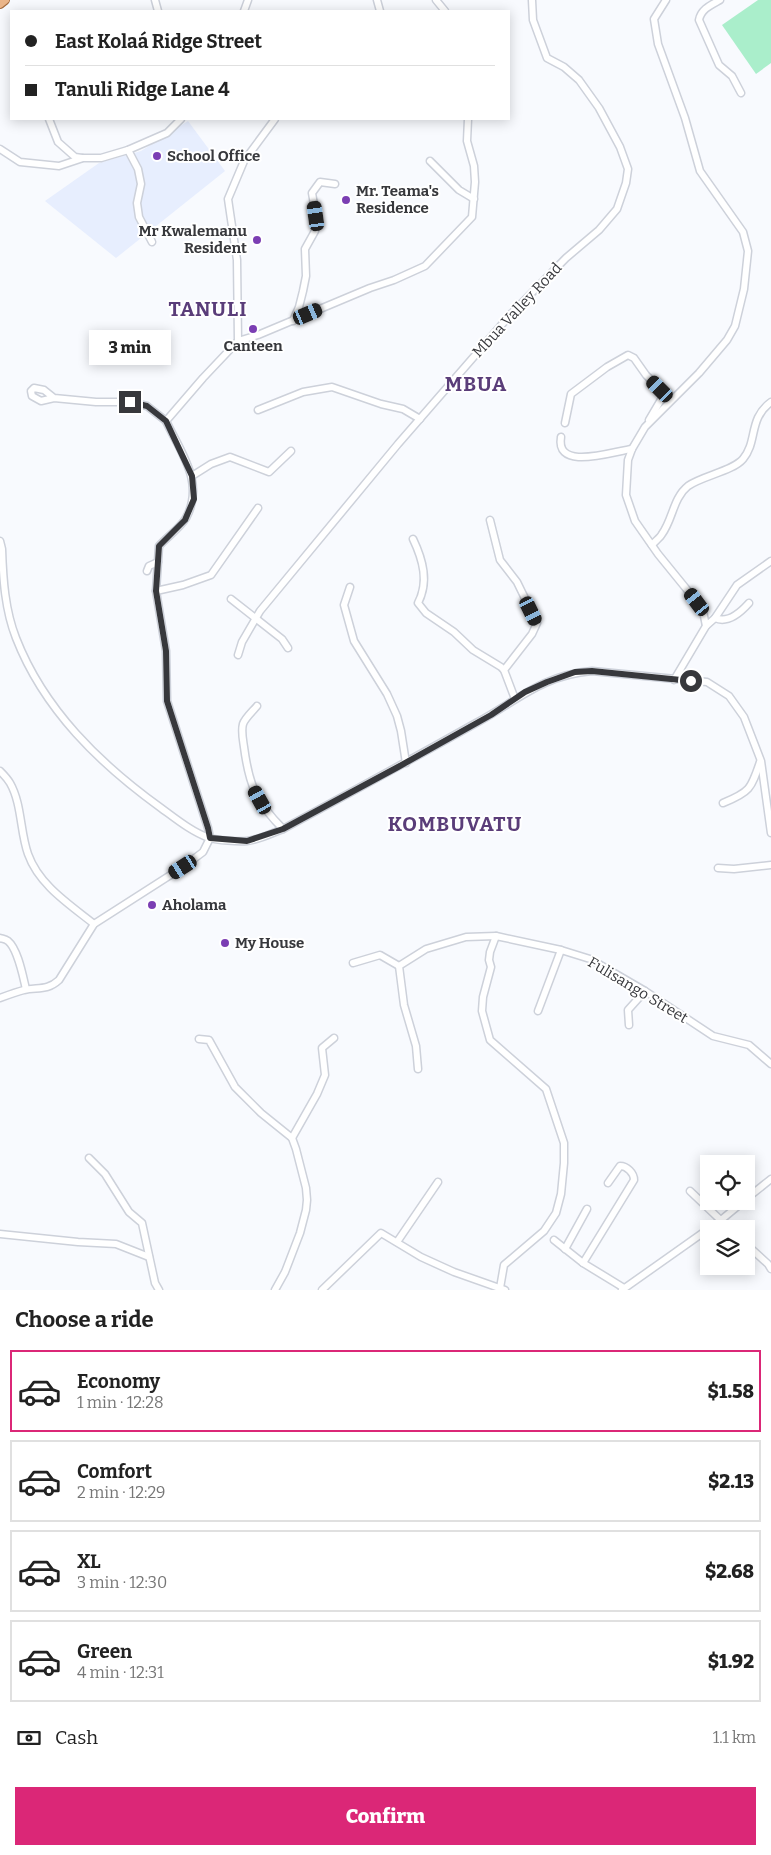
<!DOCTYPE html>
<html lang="en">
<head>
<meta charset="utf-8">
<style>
	:root { --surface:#fff; --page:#f6f6f6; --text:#222; --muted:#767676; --line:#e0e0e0; --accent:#db2777 }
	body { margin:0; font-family:Bitter,serif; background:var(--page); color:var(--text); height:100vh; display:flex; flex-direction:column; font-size:19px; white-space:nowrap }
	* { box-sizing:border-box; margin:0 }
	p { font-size:16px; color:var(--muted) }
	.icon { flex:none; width:28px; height:28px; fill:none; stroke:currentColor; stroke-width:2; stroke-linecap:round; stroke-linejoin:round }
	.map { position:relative; height:1290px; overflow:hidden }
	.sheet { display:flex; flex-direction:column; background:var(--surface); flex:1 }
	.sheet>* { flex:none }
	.top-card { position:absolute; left:10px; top:10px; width:500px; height:110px; border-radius:0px; box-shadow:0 2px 12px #0003; display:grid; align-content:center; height:110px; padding:0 15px; background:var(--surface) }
	.fabs { position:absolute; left:700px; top:1155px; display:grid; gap:10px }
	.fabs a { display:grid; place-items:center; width:55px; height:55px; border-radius:0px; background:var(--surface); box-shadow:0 2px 12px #0003; font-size:25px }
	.end { position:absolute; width:22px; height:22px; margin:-11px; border:6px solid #37383c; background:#fff; box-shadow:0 0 0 2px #fff }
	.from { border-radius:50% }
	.bubble { position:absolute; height:35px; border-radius:0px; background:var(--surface); box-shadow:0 2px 12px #0003; font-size:16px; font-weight:800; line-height:35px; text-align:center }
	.car { position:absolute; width:15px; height:30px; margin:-15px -8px; border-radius:6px; box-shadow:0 0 4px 1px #0007; background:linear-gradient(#222 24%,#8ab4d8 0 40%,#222 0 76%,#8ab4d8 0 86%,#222 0) }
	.top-card b { display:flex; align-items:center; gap:18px; height:48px; font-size:19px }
	.top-card b+b { border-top:1px solid var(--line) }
	.top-card i { width:12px; height:12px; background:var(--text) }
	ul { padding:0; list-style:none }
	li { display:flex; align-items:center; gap:15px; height:82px; margin:0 10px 8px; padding:0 5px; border:2px solid var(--line); border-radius:0px }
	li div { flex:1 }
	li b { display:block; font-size:19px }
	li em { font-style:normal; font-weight:800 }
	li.on { border-color:var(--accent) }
	li>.icon { width:45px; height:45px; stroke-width:1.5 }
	h2 { padding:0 15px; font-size:22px; line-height:60px }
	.pay { display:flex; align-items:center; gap:12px; height:55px; padding:0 15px; font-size:19px }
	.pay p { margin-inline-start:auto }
	.button { display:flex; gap:10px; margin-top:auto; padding:10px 15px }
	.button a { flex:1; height:58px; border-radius:0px; background:var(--accent); color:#fff; font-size:20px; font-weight:800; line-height:58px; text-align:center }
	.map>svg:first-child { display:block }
</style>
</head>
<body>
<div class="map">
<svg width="771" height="1290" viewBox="0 0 771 1290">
	<rect width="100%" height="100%" fill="#f8fafe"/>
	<!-- built -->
	<path fill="#e7eefe" d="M188,121L225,171L116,258L45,201L99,163L141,151Z"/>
	<!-- green -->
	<path fill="#aaeecb" d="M758,0H771V63L756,74L722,25Z"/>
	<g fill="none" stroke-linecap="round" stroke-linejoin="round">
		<!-- minor casing -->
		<g stroke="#cdd1da" stroke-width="9">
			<g id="minor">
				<path d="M155,0L158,11"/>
				<path d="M377,0L380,11"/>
				<path d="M436,0L445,11"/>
				<path d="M666,0L654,19L658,44L685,118L700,171L743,232L748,251L744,289L735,326L727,340L699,373L645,427L632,449L628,460L626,495L635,521L658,554L697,602L703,611L706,626L674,680"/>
				<path d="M720,0C711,5 701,9 699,20L719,65L732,76L741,93"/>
				<path d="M244,11L248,0"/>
				<path d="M49,119L58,142L75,157L82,158"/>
				<path d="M0,149L20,162L59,166L83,158H101L128,150L167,133L181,119"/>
				<path d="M128,150L138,169L141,184L137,203L139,217L152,242"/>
				<path d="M430,161L459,190L474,199"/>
				<path d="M293,321L299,307L303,291L306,276L305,249L315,231L316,216L312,193L320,182L335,184"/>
				<path d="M238,341L237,260L228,199L244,161L275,119"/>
				<path d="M54,398L41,401L32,396L31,391L34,388L44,390L54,398L96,402H130L147,406L166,421"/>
				<path d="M258,410L303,392L332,387L381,404L403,409L420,419"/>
				<path d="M565,423L571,394L607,367L628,355L634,358L646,375L660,389L662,398L649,420"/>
				<path d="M561,437C555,472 614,451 632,449"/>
				<path d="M192,476L211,464L230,457L269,472L291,451"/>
				<path d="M490,520L500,560L517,582L537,623L532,634L504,670L515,699"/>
				<path d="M413,539C423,560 429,582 418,603L426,613L454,632L473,650L501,667L504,670"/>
				<path d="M0,541L2,549C3,579 5,610 16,638C44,710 100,764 161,808C176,819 192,832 209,838C217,840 239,842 247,841C259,840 272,833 283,829C348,794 412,759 476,723C517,701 542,675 592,671L707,682L729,696L744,717L761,761L771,833"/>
				<path d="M652,545C655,541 660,538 662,534C673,519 673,498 688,486C702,476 733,471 743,459C758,441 748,419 771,402"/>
				<path d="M147,571L149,566L158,562"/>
				<path d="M350,587L344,605L354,641L387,694L397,716L401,731L406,763"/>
				<path d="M156,591L183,585L211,575L258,508"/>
				<path d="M231,599L282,639L288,648"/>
				<path d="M715,618C728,624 741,612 749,603"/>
				<path d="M706,626L715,618L737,585L771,561"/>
				<path d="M238,655L242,642L260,611L398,444L511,314L566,258L599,230L617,209L626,183L628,169L620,147L599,108L579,80L564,67L547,58L533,20L532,0"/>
				<path d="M257,706C253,711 245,718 243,724C241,731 243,740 244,747C249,785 256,802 283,829"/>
				<path d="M0,771C3,774 7,778 10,783C22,804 20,832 28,854C39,885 69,904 94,924"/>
				<path d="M723,803C750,792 751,789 760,762"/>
				<path d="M210,838L208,828L167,701L166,651L156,591L159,546C167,537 180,528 186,518C205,483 181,453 166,421L203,378L238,341L258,335L370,288L394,280L425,266L472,217L475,182L474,166L467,141L468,119"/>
				<path d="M718,868L734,869L771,865"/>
				<path d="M496,936L490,952L489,960L491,967L483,997L482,1011L490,1040L546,1089L564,1143V1163L561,1194L556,1213L544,1231L504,1265L500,1288"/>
				<path d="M0,938C3,939 5,939 8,941C18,949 23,977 26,989"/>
				<path d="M353,963L380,955L399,966"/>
				<path d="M0,998C8,995 16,992 24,990C38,987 47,991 59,980L94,924L183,867L203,852L210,838"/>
				<path d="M538,1011L561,950"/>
				<path d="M629,1025L628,1010L645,991"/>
				<path d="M199,1039L209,1040L235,1087L261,1113L292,1138L296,1149L306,1188L307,1200L306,1210L300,1233L285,1272L275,1290"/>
				<path d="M418,1069L416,1046L404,1005L399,966L426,949L466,937L496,936L561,950L590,959L645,991L713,1036L749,1045L771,1064"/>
				<path d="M292,1138L317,1094L325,1075L322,1048L334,1038"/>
				<path d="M89,1158L105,1174L129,1212L142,1223L155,1283L159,1290"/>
				<path d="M690,1191L730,1229"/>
				<path d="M746,1199L771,1179"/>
				<path d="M0,1234L78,1242L116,1244L149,1257"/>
				<path d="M554,1240L583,1263L624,1288"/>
				<path d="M397,1242L438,1182"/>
				<path d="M746,1244L768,1264L771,1269"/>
				<path d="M565,1249L587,1209"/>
				<path d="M583,1263L634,1180C634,1173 627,1166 620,1166L608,1183"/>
				<path d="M322,1290L381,1233L421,1257L454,1272L505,1290"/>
				<path d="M622,1290L721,1220L744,1201"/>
			</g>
		</g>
		<!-- major casing -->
		<g stroke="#a2693b" stroke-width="10">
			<path id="major" d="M0,4L5,0"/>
		</g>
		<!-- minor -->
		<use href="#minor" stroke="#fff" stroke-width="6"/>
		<!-- major -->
		<use href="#major" stroke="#eab589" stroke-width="8"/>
	</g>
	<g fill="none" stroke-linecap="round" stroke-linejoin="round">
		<!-- route -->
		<path stroke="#37383c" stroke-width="6" d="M130,402L147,406L166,421L192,476L194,499L185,520L159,546L156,591L166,651L167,701L208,828L210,838L247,841L283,829L398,767L491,715L525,692L547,682L575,672L592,671L691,681"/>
	</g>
	<!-- markers -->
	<g fill="#7b3eb3" stroke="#fff" stroke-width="2">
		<circle cx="157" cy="156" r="5"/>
		<circle cx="346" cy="200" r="5"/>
		<circle cx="257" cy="240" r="5"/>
		<circle cx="253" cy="329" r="5"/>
		<circle cx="152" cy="905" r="5"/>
		<circle cx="225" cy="943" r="5"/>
	</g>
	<g text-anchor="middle" stroke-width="4" stroke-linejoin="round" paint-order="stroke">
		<!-- poi labels -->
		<g font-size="15" font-weight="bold" fill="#37383c" stroke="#fff" text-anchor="start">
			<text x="167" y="161">School Office</text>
			<text x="356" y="196">Mr. Teama's<tspan x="356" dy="17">Residence</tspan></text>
			<text x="247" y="236" text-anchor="end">Mr Kwalemanu<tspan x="247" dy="17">Resident</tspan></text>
			<text x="253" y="351" text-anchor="middle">Canteen</text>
			<text x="162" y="910">Aholama</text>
			<text x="235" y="948">My House</text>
		</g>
		<!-- street labels -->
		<g font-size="15" fill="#37383c" stroke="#fff">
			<text transform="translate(517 310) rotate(-47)" y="5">Mbua Valley Road</text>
			<text transform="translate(638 990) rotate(31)" y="5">Fulisango Street</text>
		</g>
		<!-- district labels -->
		<g font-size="20" font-weight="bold" letter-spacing="1" fill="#5a3d79" stroke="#fff">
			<text x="208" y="316">TANULI</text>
			<text x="476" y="391">MBUA</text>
			<text x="455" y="831">KOMBUVATU</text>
		</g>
	</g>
</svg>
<div class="fabs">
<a><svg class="icon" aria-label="locate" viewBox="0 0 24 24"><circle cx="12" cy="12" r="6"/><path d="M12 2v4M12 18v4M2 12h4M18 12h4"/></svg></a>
<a><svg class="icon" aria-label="layers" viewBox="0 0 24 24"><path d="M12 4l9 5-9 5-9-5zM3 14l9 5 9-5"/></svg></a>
</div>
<i class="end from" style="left:691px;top:681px"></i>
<i class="end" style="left:130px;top:402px"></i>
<div class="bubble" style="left:89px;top:330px;width:82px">3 min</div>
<i class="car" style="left:316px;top:216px;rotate:352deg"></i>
<i class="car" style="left:308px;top:314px;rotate:67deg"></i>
<i class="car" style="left:660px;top:389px;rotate:315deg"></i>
<i class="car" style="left:697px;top:602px;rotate:323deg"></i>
<i class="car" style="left:531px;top:611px;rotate:154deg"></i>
<i class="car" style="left:260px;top:800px;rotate:331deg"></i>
<i class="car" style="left:183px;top:867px;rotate:237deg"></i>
<div class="top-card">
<b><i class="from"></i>East Kolaá Ridge Street</b>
<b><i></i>Tanuli Ridge Lane 4</b>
</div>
</div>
<section class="sheet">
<h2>Choose a ride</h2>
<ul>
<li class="on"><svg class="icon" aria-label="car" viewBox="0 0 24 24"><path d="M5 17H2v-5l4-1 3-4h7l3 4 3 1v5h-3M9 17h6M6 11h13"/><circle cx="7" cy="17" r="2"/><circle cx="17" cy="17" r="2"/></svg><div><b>Economy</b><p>1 min · 12:28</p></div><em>$1.58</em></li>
<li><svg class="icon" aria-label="car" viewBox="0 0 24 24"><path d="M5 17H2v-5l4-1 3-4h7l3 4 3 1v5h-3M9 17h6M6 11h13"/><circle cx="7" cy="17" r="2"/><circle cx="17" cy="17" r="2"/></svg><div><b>Comfort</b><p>2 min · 12:29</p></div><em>$2.13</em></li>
<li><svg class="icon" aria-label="car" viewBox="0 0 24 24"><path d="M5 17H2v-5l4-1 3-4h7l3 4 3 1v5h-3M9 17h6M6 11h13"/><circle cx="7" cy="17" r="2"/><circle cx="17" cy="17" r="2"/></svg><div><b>XL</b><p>3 min · 12:30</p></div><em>$2.68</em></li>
<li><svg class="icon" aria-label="car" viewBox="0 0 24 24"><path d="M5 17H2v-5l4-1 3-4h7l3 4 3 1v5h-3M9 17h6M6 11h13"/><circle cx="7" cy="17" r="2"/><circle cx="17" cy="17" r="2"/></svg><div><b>Green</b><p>4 min · 12:31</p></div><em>$1.92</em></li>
</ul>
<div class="pay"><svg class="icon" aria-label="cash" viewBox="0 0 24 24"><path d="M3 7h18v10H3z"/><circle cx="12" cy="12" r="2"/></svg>Cash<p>1.1 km</p></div>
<div class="button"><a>Confirm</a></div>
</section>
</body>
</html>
